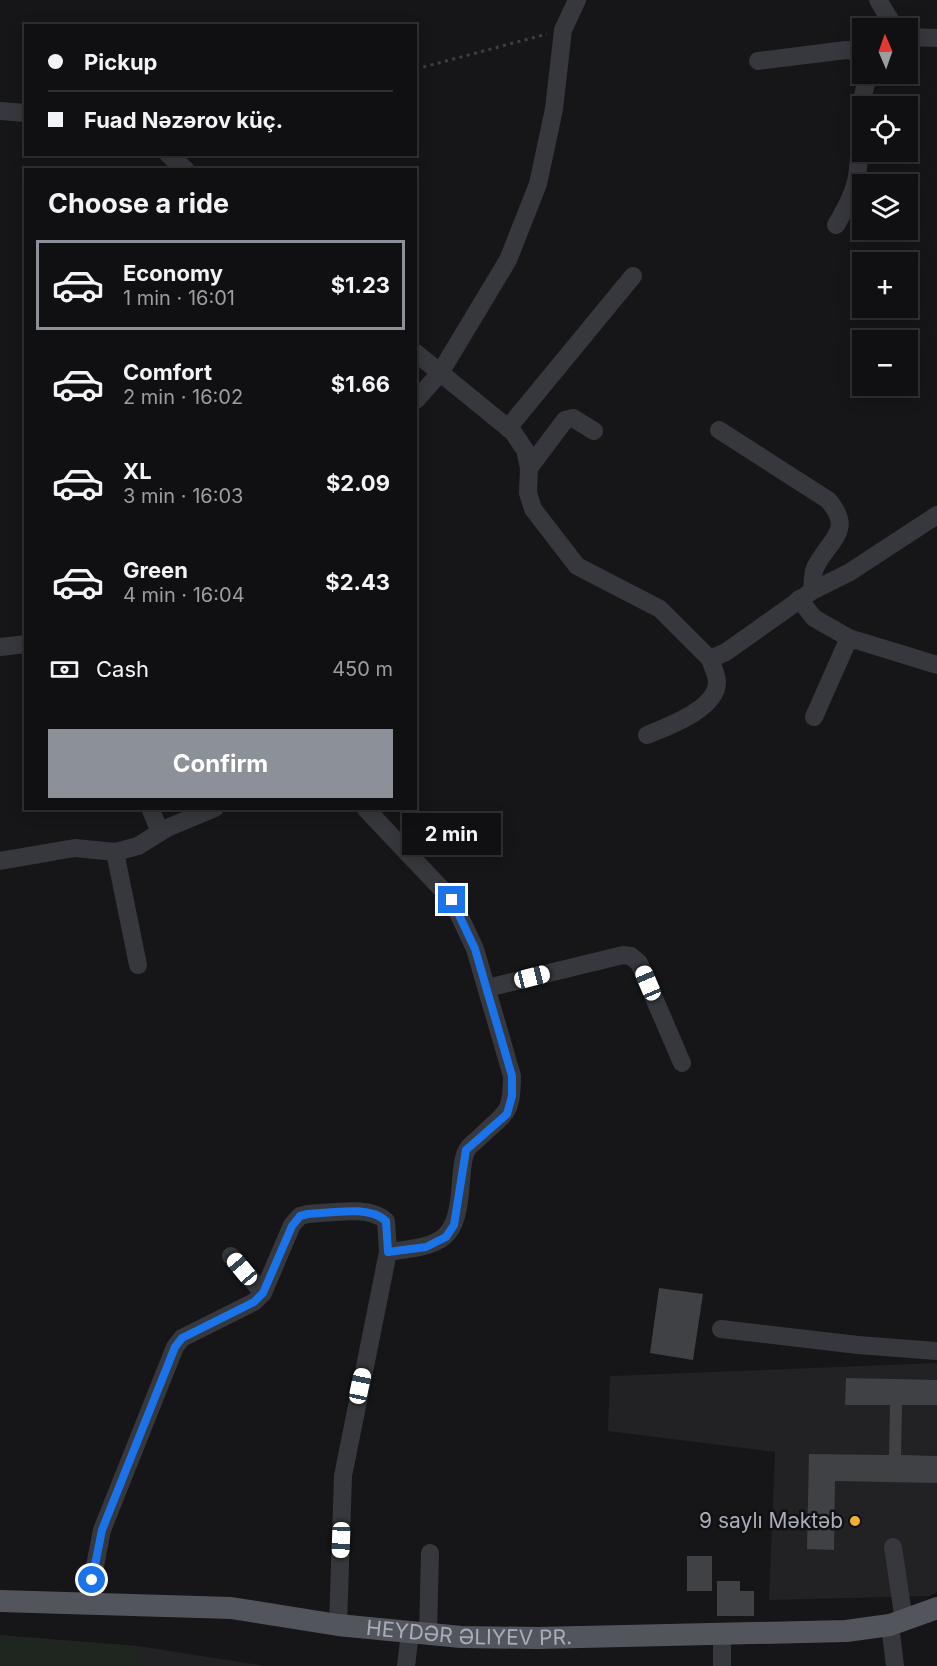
<!DOCTYPE html>
<html lang="en">
<head>
<meta charset="utf-8">
<style>
	:root { --surface:#101012; --page:#19191b; --text:#f1f3f6; --muted:#9c9d9f; --line:#303032; --accent:#8c9099 }
	body { margin:0; font-family:Inter,sans-serif; background:var(--page); color:var(--text); height:100vh; display:flex; flex-direction:column; font-size:22px; white-space:nowrap }
	* { box-sizing:border-box; margin:0 }
	p { font-size:20px; color:var(--muted) }
	.icon { flex:none; width:33px; height:33px; fill:none; stroke:currentColor; stroke-width:2; stroke-linecap:round; stroke-linejoin:round }
	.map { position:relative; flex:1; overflow:hidden }
	.drawer { position:absolute; left:24px; top:168px; width:393px; height:642px; display:flex; flex-direction:column; background:var(--surface); border-radius:0px; box-shadow:0 3px 15px #0003,0 0 0 2px var(--line) }
	.drawer>* { flex:none }
	.top-card { position:absolute; left:24px; top:24px; width:393px; height:132px; border-radius:0px; box-shadow:0 3px 15px #0003,0 0 0 2px var(--line); display:grid; align-content:center; height:132px; padding:0 24px; background:var(--surface) }
	.needle { width:39px; rotate:358deg }
	.controls { position:absolute; left:852px; top:18px; display:grid; gap:12px }
	.controls a { display:grid; place-items:center; width:66px; height:66px; border-radius:0px; background:var(--surface); box-shadow:0 3px 15px #0003,0 0 0 2px var(--line); font-size:30px }
	.end { position:absolute; width:27px; height:27px; margin:-14px; border:8px solid #1a73e8; background:#fff; box-shadow:0 0 0 3px #fff }
	.from { border-radius:50% }
	.bubble { position:absolute; height:42px; border-radius:0px; background:var(--surface); box-shadow:0 3px 15px #0003,0 0 0 2px var(--line); font-size:20px; font-weight:700; line-height:42px; text-align:center }
	.car { position:absolute; width:18px; height:36px; margin:-18px -9px; border-radius:8px; box-shadow:0 0 4px 2px #0007; background:linear-gradient(#fff 24%,#345 0 40%,#fff 0 76%,#345 0 86%,#fff 0) }
	.top-card b { display:flex; align-items:center; gap:21px; height:57px; font-size:22px }
	.top-card b+b { border-top:2px solid var(--line) }
	.top-card i { width:15px; height:15px; background:var(--text) }
	ul { padding:0; list-style:none }
	li { display:flex; align-items:center; gap:18px; height:90px; margin:0 12px 9px; padding:0 12px; border:3px solid transparent; border-radius:0px }
	li div { flex:1 }
	li b { display:block; font-size:22px }
	li em { font-style:normal; font-weight:700 }
	li.active { border-color:var(--accent) }
	li>.icon { width:54px; height:54px; stroke-width:1.5 }
	h2 { padding:0 24px; font-size:27px; line-height:72px }
	.pay { display:flex; align-items:center; gap:15px; height:66px; padding:0 24px; font-size:22px }
	.pay p { margin-inline-start:auto }
	.cta { display:flex; gap:12px; margin-top:auto; padding:12px 24px }
	.cta a { flex:1; height:69px; border-radius:0px; background:var(--accent); color:#fff; font-size:24px; font-weight:700; line-height:69px; text-align:center }
	.map>svg:first-child { display:block }
</style>
</head>
<body>
<div class="map">
<svg width="937" height="1666" viewBox="0 0 937 1666">
	<rect width="100%" height="100%" fill="#161618"/>
	<!-- built -->
	<g fill="#222225">
		<path d="M937,1363V1592L929,1596L769,1600L775,1452L608,1431L610,1376Z"/>
		<path d="M138,1646L266,1666H137Z"/>
	</g>
	<!-- green -->
	<path fill="#1e261f" d="M0,1635L138,1646L137,1666H0Z"/>
	<!-- building -->
	<g fill="#404145">
		<path d="M659,1288L703,1294L693,1360L650,1353Z"/>
		<path d="M846,1378L937,1380V1405H902L901,1455L937,1456V1483L835,1481L834,1550L807,1549L809,1454L889,1455L890,1405H845Z"/>
		<rect x="687" y="1556" width="25" height="35"/>
		<path d="M717,1581H740V1591H754V1616H717Z"/>
	</g>
	<g fill="none" stroke-linecap="round" stroke-linejoin="round">
		<!-- path -->
		<path stroke="#3d3f44" stroke-width="3" stroke-dasharray="3 4.5" stroke-linecap="butt" d="M416,69L547,34"/>
		<!-- minor -->
		<g stroke="#37383d" stroke-width="18">
			<path d="M878,0L895,28"/>
			<path d="M908,37L937,38"/>
			<path d="M758,61L846,50L862,52"/>
			<path d="M0,111L26,113"/>
			<path d="M168,154L186,170"/>
			<path d="M836,225C845,210 854,194 857,177C862,143 857,106 869,74"/>
			<path d="M416,353L513,432L525,450L529,468L528,493L533,509L577,566L660,609L710,659L726,652L812,591L850,572L937,515"/>
			<path d="M416,400L440,373L508,260L538,184L554,109L563,30L577,0"/>
			<path d="M508,428L633,276"/>
			<path d="M719,430L828,500C855,531 829,539 815,568C812,575 813,584 812,591"/>
			<path d="M529,468L565,420L573,418L594,431"/>
			<path d="M799,599L814,618L849,638L937,665"/>
			<path d="M0,647L26,644"/>
			<path d="M814,717L849,638"/>
			<path d="M647,735C667,727 717,709 717,682C717,675 712,665 710,659"/>
			<path d="M150,808L160,832"/>
			<path d="M115,852L138,965"/>
			<path d="M0,861L75,848L115,852L138,846L167,828L215,808"/>
			<path d="M487,988L623,955L631,956L639,963L682,1063"/>
			<path d="M231,1256L263,1293"/>
			<path d="M721,1329L858,1345L937,1351"/>
			<path d="M893,1547L904,1621"/>
			<path d="M88,1602L102,1530L175,1347L182,1338L254,1302L263,1293L292,1225L300,1216L308,1214C331,1213 369,1205 386,1221L388,1252"/>
			<path d="M338,1625L343,1476L388,1252C445,1245 457,1241 461,1181C462,1172 462,1158 467,1150C469,1145 476,1141 480,1137C505,1112 512,1116 512,1076L475,949L452,900L365,808"/>
			<path d="M890,1625L895,1666"/>
			<path d="M722,1633V1666"/>
			<path d="M428,1634L430,1553"/>
			<path d="M406,1666L410,1633"/>
		</g>
		<!-- major -->
		<path stroke="#53555c" stroke-width="22" id="s1" d="M0,1601L231,1608L338,1625L461,1637L538,1638L846,1631L890,1625L937,1608"/>
	</g>
	<g fill="none" stroke-linecap="round" stroke-linejoin="round">
		<!-- route -->
		<path stroke="#1a73e8" stroke-width="8" d="M92,1580L102,1530L175,1347L182,1338L254,1302L263,1293L292,1226L300,1216L308,1214C331,1213 369,1205 386,1221L388,1252L426,1247L446,1237L454,1225L466,1150L507,1114L512,1096V1076L475,949L452,900"/>
	</g>
	<!-- markers -->
	<circle fill="#f2b134" stroke="#111113" stroke-width="2" cx="855" cy="1521" r="6"/>
	<g text-anchor="middle" stroke-width="5" stroke-linejoin="round" paint-order="stroke">
		<!-- poi labels -->
		<g font-size="21" fill="#a8adb8" stroke="#111113" text-anchor="end">
			<text x="843" y="1528">9 saylı Məktəb</text>
		</g>
		<!-- street labels -->
		<g font-size="21" fill="#a8adb8" stroke="#111113">
			<text dy="7" stroke="none"><textPath href="#s1" startOffset="471">HEYDƏR ƏLIYEV PR.</textPath></text>
		</g>
	</g>
</svg>
<div class="controls">
<a><svg class="needle" viewBox="-14 -14 28 28"><path d="M0-13l5 13h-10z" fill="#e53935"/><path d="M0 13l5-13h-10z" fill="#9c9d9f"/></svg></a>
<a><svg class="icon" aria-label="locate" viewBox="0 0 24 24"><circle cx="12" cy="12" r="6"/><path d="M12 2v4M12 18v4M2 12h4M18 12h4"/></svg></a>
<a><svg class="icon" aria-label="layers" viewBox="0 0 24 24"><path d="M12 4l9 5-9 5-9-5zM3 14l9 5 9-5"/></svg></a>
<a>+</a>
<a>−</a>
</div>
<i class="end from" style="left:92px;top:1580px"></i>
<i class="end" style="left:452px;top:900px"></i>
<div class="bubble" style="left:402px;top:813px;width:99px">2 min</div>
<i class="car" style="left:532px;top:977px;rotate:76deg"></i>
<i class="car" style="left:648px;top:983px;rotate:337deg"></i>
<i class="car" style="left:242px;top:1269px;rotate:320deg"></i>
<i class="car" style="left:360px;top:1386px;rotate:12deg"></i>
<i class="car" style="left:341px;top:1540px;rotate:182deg"></i>
<div class="top-card">
<b><i class="from"></i>Pickup</b>
<b><i></i>Fuad Nəzərov küç.</b>
</div>
<section class="drawer">
<h2>Choose a ride</h2>
<ul>
<li class="active"><svg class="icon" aria-label="car" viewBox="0 0 24 24"><path d="M5 17H2v-5l4-1 3-4h7l3 4 3 1v5h-3M9 17h6M6 11h13"/><circle cx="7" cy="17" r="2"/><circle cx="17" cy="17" r="2"/></svg><div><b>Economy</b><p>1 min · 16:01</p></div><em>$1.23</em></li>
<li><svg class="icon" aria-label="car" viewBox="0 0 24 24"><path d="M5 17H2v-5l4-1 3-4h7l3 4 3 1v5h-3M9 17h6M6 11h13"/><circle cx="7" cy="17" r="2"/><circle cx="17" cy="17" r="2"/></svg><div><b>Comfort</b><p>2 min · 16:02</p></div><em>$1.66</em></li>
<li><svg class="icon" aria-label="car" viewBox="0 0 24 24"><path d="M5 17H2v-5l4-1 3-4h7l3 4 3 1v5h-3M9 17h6M6 11h13"/><circle cx="7" cy="17" r="2"/><circle cx="17" cy="17" r="2"/></svg><div><b>XL</b><p>3 min · 16:03</p></div><em>$2.09</em></li>
<li><svg class="icon" aria-label="car" viewBox="0 0 24 24"><path d="M5 17H2v-5l4-1 3-4h7l3 4 3 1v5h-3M9 17h6M6 11h13"/><circle cx="7" cy="17" r="2"/><circle cx="17" cy="17" r="2"/></svg><div><b>Green</b><p>4 min · 16:04</p></div><em>$2.43</em></li>
</ul>
<div class="pay"><svg class="icon" aria-label="cash" viewBox="0 0 24 24"><path d="M3 7h18v10H3z"/><circle cx="12" cy="12" r="2"/></svg>Cash<p>450 m</p></div>
<div class="cta"><a>Confirm</a></div>
</section>
</div>
</body>
</html>
